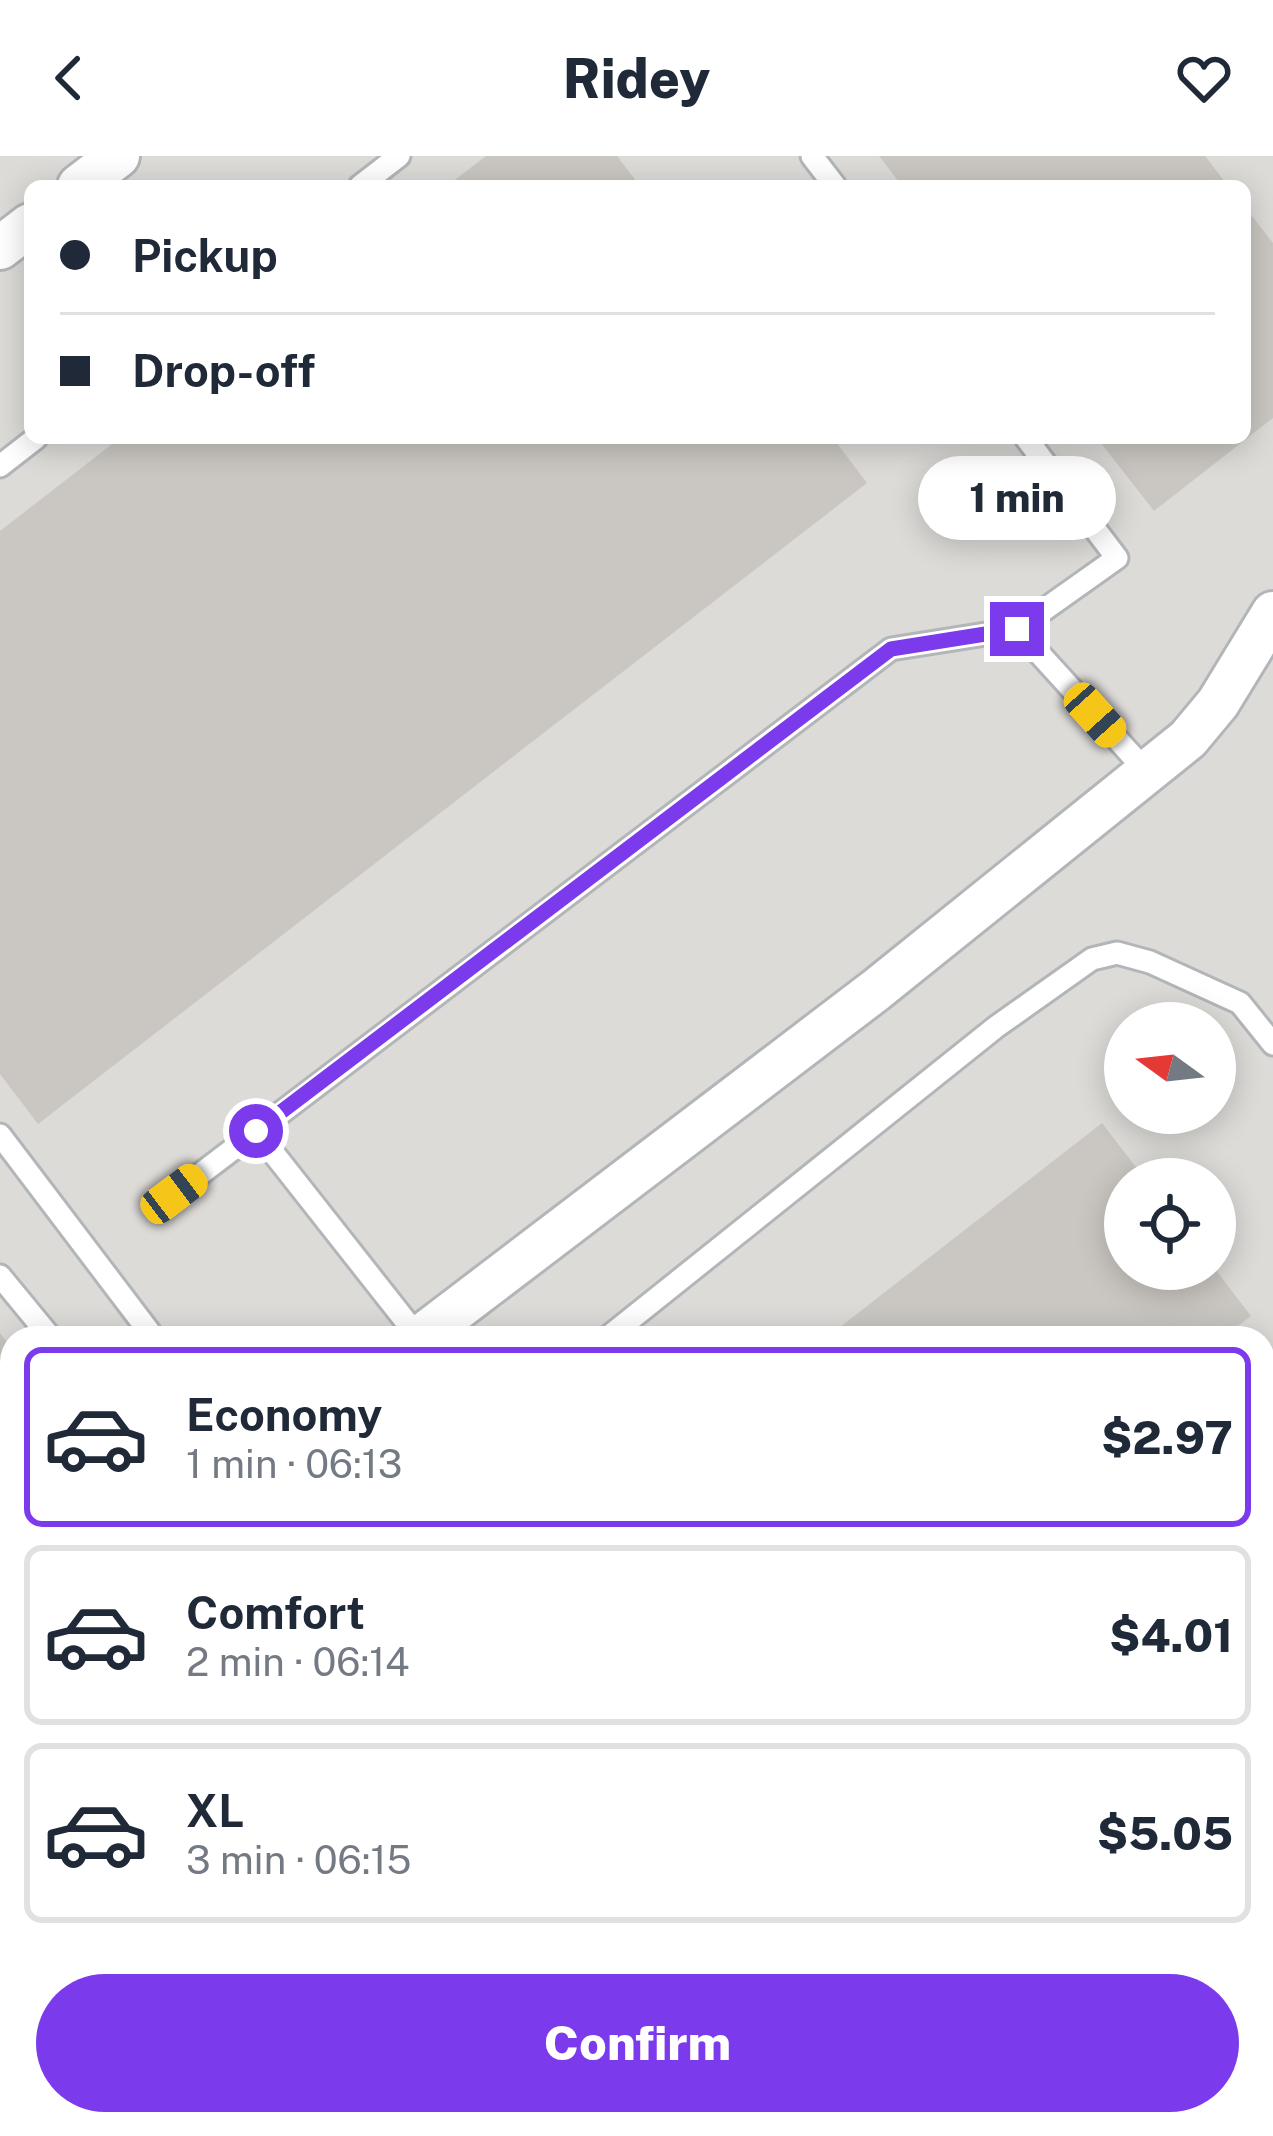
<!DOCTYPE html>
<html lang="en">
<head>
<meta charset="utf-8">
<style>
	:root { --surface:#fff; --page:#f2f2f3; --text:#1f2937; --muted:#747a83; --line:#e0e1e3; --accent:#7c3aed }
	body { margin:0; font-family:"Public Sans",sans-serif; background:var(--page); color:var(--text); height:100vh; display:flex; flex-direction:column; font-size:45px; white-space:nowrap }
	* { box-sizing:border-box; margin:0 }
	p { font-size:39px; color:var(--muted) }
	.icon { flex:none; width:66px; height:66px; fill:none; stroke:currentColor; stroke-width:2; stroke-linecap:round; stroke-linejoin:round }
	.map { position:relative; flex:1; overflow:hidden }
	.panel { position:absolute; left:0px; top:1170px; width:1275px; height:810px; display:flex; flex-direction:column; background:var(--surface); border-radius:36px 36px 0 0; box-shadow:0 6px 30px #0003 }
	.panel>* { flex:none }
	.hud { position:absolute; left:24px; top:24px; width:1227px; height:264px; border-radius:18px; box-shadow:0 6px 30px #0003; display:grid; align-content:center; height:264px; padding:0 36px; background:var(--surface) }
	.needle { width:78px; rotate:285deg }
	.fabs { position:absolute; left:1104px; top:846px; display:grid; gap:24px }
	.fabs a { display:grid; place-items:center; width:132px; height:132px; border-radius:50%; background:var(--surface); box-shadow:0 6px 30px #0003; font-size:60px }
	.end { position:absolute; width:54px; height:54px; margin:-27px; border:15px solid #7c3aed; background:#fff; box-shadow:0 0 0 6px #fff }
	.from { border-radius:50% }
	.bubble { position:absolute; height:84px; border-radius:42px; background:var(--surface); box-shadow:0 6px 30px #0003; font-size:39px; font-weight:800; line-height:84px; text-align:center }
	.car { position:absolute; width:36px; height:72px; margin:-36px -18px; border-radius:15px; box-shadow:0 0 9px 3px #0007; background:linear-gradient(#f5c518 24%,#345 0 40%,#f5c518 0 76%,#345 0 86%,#f5c518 0) }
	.hud b { display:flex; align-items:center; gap:42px; height:114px; font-size:45px }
	.hud b+b { border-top:3px solid var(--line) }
	.hud i { width:30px; height:30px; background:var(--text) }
	ul { padding:21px 0 0; list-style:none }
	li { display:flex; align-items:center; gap:36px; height:180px; margin:0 24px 18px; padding:0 12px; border:6px solid var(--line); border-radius:18px }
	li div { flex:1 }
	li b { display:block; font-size:45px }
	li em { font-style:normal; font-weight:800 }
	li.selected { border-color:var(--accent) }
	li>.icon { width:108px; height:108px; stroke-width:1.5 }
	.primary-button { display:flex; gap:24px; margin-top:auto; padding:24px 36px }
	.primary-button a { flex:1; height:138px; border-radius:72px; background:var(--accent); color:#fff; font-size:48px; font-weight:800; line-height:138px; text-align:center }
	header { display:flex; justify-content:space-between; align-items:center; height:156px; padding:0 36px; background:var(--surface); font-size:54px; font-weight:800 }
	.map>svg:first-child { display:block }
</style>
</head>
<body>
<header><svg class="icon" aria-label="back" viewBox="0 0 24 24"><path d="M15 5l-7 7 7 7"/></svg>Ridey<svg class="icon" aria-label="heart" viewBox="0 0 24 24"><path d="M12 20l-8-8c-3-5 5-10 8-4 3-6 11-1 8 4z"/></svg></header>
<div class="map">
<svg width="1273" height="1980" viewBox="0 0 1273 1980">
	<rect width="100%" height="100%" fill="#eeece6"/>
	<!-- industrial -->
	<path fill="#dddbd8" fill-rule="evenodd" d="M0,0H1273V1980H130L122,1968H1263V1182H12V1793L0,1774ZM30,30H1245V282H30ZM1125,867H1215V957H1125ZM1125,1023H1215V1113H1125Z"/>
	<!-- building -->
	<g fill="#cac7c2">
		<path d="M486,0H617L640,30H447Z"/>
		<path d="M879,0H1205L1228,30H902Z"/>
		<path d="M1245,51L1273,87V262L1154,355L1097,282H1245Z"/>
		<path d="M120,282H833L867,327L38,968L0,918V375Z"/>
		<path d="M1102,967L1145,1023H1125V1113H1215L1251,1160L1222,1182H826Z"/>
		<path d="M0,1177L12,1193V1338L0,1347Z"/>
		<path d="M1273,1606V1688L1263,1696V1614Z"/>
		<path d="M1273,1748V1811L1263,1819V1755Z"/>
		<path d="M805,1968H909L894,1980H789Z"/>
		<path d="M1030,1968H1071L1056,1980H1039Z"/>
	</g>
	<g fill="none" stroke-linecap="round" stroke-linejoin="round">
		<!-- service casing -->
		<g stroke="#b3b6b9" stroke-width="27">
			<g id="service">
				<path d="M812,0L835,30"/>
				<path d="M360,30L399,0"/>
				<path d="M0,310L36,282"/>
				<path d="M1017,473L1147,616"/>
				<path d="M256,975L419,1182"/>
				<path d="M0,979L154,1182"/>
				<path d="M174,1038L891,493L1017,473L1117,402L1026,282"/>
				<path d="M0,1120L51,1182"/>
				<path d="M607,1182L996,871L1092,803L1117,797L1150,806L1240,847L1273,888"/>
				<path d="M0,1391L12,1381"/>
				<path d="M1263,1592L1273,1585"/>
				<path d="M1263,1726L1273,1719"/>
				<path d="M1263,1854L1273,1847"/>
				<path d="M999,1968L1009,1980"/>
				<path d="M757,1980L773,1968"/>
				<path d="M935,1980L950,1968"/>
				<path d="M1103,1980L1118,1968"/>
			</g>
		</g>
		<!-- minor casing -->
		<g stroke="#b3b6b9" stroke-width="48">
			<g id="minor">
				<path d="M79,30L118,0"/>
				<path d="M0,92L30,69"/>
				<path d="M419,1182L876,834L1188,583L1218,547L1273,457"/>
				<path d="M5,1516L12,1567"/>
				<path d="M0,1771L12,1787"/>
				<path d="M152,1968L161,1980"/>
			</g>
		</g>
		<!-- trunk casing -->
		<g stroke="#e38f11" stroke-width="72">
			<path id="trunk" d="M0,1958L18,1980"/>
		</g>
		<!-- service -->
		<use href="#service" stroke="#fff" stroke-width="21"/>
		<!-- minor -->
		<use href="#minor" stroke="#fff" stroke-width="42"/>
		<!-- trunk -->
		<use href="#trunk" stroke="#f7dea3" stroke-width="66"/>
	</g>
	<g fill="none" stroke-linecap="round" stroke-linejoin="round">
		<!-- route -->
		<path stroke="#7c3aed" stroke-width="15" d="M256,975L891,493L1017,473"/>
	</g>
</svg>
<div class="fabs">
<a><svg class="needle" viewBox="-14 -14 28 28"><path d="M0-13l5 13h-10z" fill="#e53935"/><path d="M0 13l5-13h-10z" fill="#747a83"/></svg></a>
<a><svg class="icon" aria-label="locate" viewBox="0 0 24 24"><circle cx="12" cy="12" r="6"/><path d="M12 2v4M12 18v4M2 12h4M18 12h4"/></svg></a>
</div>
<i class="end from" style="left:256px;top:975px"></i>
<i class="end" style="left:1017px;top:473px"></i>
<div class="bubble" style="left:918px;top:300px;width:198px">1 min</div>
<i class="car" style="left:1095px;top:559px;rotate:138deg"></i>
<i class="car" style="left:174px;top:1038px;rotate:53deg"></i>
<div class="hud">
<b><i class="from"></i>Pickup</b>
<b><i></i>Drop-off</b>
</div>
<section class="panel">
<ul>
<li class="selected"><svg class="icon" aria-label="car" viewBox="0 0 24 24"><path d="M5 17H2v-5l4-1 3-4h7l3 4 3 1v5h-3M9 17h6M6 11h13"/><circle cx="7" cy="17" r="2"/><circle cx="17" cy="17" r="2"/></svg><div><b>Economy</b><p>1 min · 06:13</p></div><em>$2.97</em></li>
<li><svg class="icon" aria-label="car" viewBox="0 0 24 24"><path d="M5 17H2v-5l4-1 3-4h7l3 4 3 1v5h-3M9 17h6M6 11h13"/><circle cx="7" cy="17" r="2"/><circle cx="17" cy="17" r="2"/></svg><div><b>Comfort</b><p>2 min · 06:14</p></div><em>$4.01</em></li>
<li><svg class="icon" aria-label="car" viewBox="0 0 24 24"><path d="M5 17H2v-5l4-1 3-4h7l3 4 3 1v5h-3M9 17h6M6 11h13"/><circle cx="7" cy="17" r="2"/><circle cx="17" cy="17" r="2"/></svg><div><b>XL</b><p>3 min · 06:15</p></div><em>$5.05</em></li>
</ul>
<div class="primary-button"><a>Confirm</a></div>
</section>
</div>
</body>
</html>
